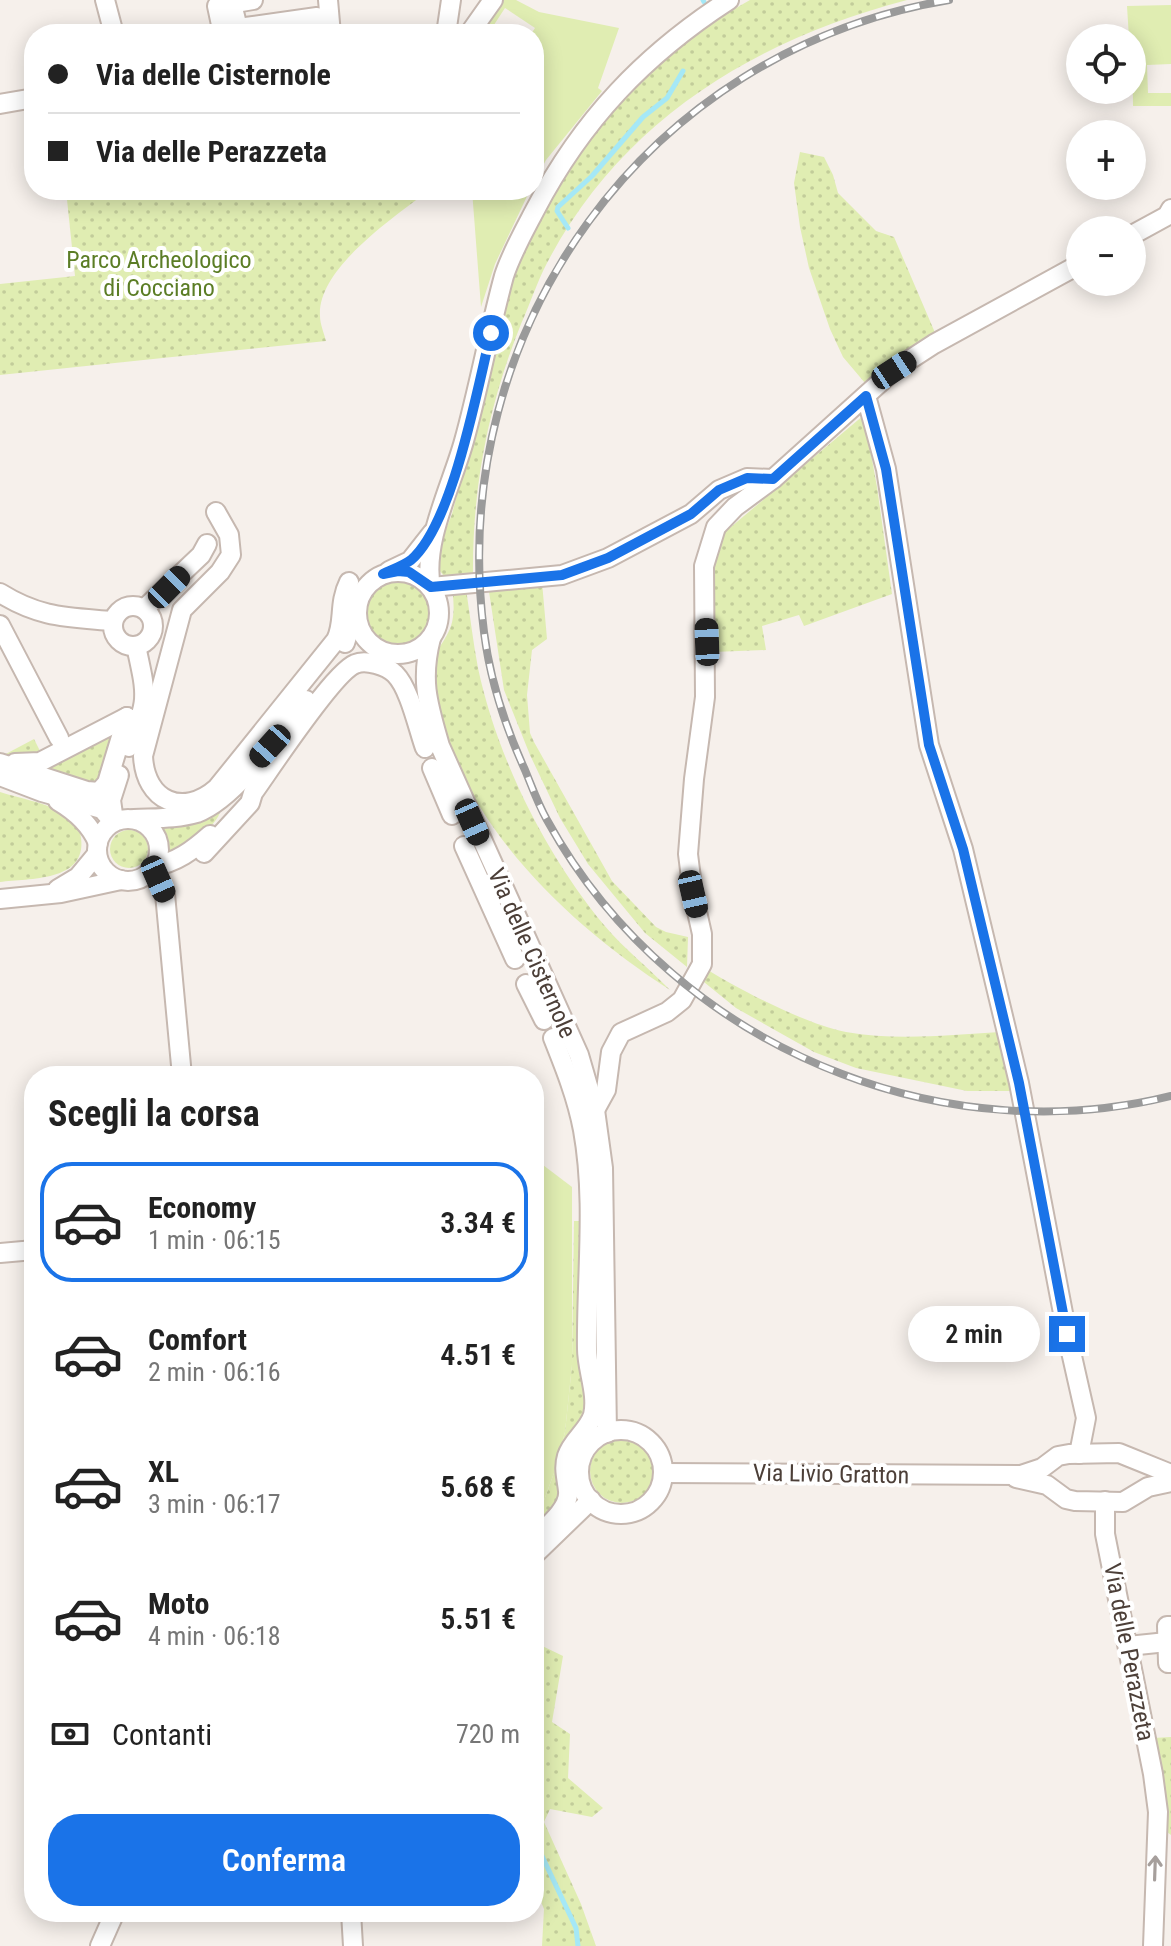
<!DOCTYPE html>
<html lang="it">
<head>
<meta charset="utf-8">
<style>
	:root { --surface:#fff; --page:#f2f2f2; --text:#222; --muted:#767676; --line:#e0e0e0; --accent:#1a73e8 }
	body { margin:0; font-family:"Roboto Condensed",sans-serif; background:var(--page); color:var(--text); height:100vh; display:flex; flex-direction:column; font-size:30px; white-space:nowrap }
	* { box-sizing:border-box; margin:0 }
	p { font-size:26px; color:var(--muted) }
	.icon { flex:none; width:44px; height:44px; fill:none; stroke:currentColor; stroke-width:2; stroke-linecap:round; stroke-linejoin:round }
	.map { position:relative; flex:1; overflow:hidden }
	.drawer { position:absolute; left:24px; top:1066px; width:520px; height:856px; display:flex; flex-direction:column; background:var(--surface); border-radius:32px; box-shadow:0 4px 20px #0003 }
	.drawer>* { flex:none }
	.guide { position:absolute; left:24px; top:24px; width:520px; height:176px; border-radius:32px; box-shadow:0 4px 20px #0003; display:grid; align-content:center; height:176px; padding:0 24px; background:var(--surface) }
	.tools { position:absolute; left:1066px; top:24px; display:grid; gap:16px }
	.tools a { display:grid; place-items:center; width:80px; height:80px; border-radius:50%; background:var(--surface); box-shadow:0 4px 20px #0003; font-size:40px }
	.end { position:absolute; width:36px; height:36px; margin:-18px; border:10px solid #1a73e8; background:#fff; box-shadow:0 0 0 4px #fff }
	.from { border-radius:50% }
	.bubble { position:absolute; height:56px; border-radius:28px; background:var(--surface); box-shadow:0 4px 20px #0003; font-size:26px; font-weight:600; line-height:56px; text-align:center }
	.car { position:absolute; width:24px; height:48px; margin:-24px -12px; border-radius:10px; box-shadow:0 0 6px 2px #0007; background:linear-gradient(#222 24%,#8ab4d8 0 40%,#222 0 76%,#8ab4d8 0 86%,#222 0) }
	.guide b { display:flex; align-items:center; gap:28px; height:76px; font-size:30px }
	.guide b+b { border-top:2px solid var(--line) }
	.guide i { width:20px; height:20px; background:var(--text) }
	ul { padding:0; list-style:none }
	li { display:flex; align-items:center; gap:24px; height:120px; margin:0 16px 12px; padding:0 8px; border:4px solid transparent; border-radius:32px }
	li div { flex:1 }
	li b { display:block; font-size:30px }
	li em { font-style:normal; font-weight:600 }
	li.active { border-color:var(--accent) }
	li>.icon { width:72px; height:72px; stroke-width:1.5 }
	h2 { padding:0 24px; font-size:36px; line-height:96px }
	.pay { display:flex; align-items:center; gap:20px; height:88px; padding:0 24px; font-size:30px }
	.pay p { margin-inline-start:auto }
	.cta { display:flex; gap:16px; margin-top:auto; padding:16px 24px }
	.cta a { flex:1; height:92px; border-radius:32px; background:var(--accent); color:#fff; font-size:32px; font-weight:600; line-height:92px; text-align:center }
	.map>svg:first-child { display:block }
</style>
</head>
<body>
<div class="map">
<svg width="1171" height="1946" viewBox="0 0 1171 1946">
	<defs>
		<pattern id="grass-dots" width="8" height="8" patternUnits="userSpaceOnUse" patternTransform="scale(2)"><rect width="8" height="8" fill="#e0edb2"/><path d="M2 2h.1M6 6h.1" fill="none" stroke="#c2cc9a" stroke-width="1.8" stroke-linecap="round"/></pattern>
	</defs>
	<rect width="100%" height="100%" fill="#f6f0eb"/>
	<!-- grass -->
	<g fill="url(#grass-dots)">
		<path d="M750,0H907C755,40 622,120 547,263C537,282 530,304 521,324C488,406 472,488 473,577H445L438,569L437,552L452,514L512,282C554,162 639,62 750,0Z"/>
		<path d="M800,152L824,157L833,175L838,193L876,231L894,237L936,335L865,383L843,357L830,329L809,268L800,227L794,183Z"/>
		<path d="M66,190H429C395,217 317,268 320,316C320,324 324,333 326,341L0,375V284L75,276Z"/>
		<path d="M864,415L877,487L892,594L804,626L799,615L762,626L766,650L713,652L711,563L719,537Z"/>
		<circle cx="396" cy="613" r="33"/>
		<path d="M542,582L547,639L532,650L527,695L530,733L534,742L612,881L656,927L666,932L688,937L687,967L645,933L588,864L560,818L530,755L504,690L488,585Z"/>
		<path d="M466,589C470,615 473,642 478,668C497,758 546,855 604,925C624,949 649,968 670,990C563,921 452,815 433,682C428,653 443,648 451,626C454,616 454,607 453,596Z"/>
		<path d="M127,717L104,788L0,763V754L2,756L34,739L44,759Z"/>
		<path d="M0,792C19,798 42,802 59,811C71,816 80,825 81,838C87,882 29,878 0,882Z"/>
		<path d="M221,809C217,829 183,847 164,856L161,830L163,826L189,824Z"/>
		<circle cx="129" cy="849" r="19"/>
		<path d="M706,969C744,992 803,1023 846,1032C896,1041 950,1035 1000,1032L1013,1091H967L856,1068L814,1052L736,1008L699,978Z"/>
		<path d="M574,1221H589L593,1396L566,1486L534,1539V1520L539,1514L554,1473L565,1432L572,1365Z"/>
		<circle cx="622" cy="1471" r="32"/>
		<path d="M534,1642L563,1656L552,1722L570,1734L568,1778L603,1808L592,1817L550,1809L544,1822L581,1904L596,1946H542L544,1909L534,1885Z"/>
		<path d="M1171,1737V1835L1164,1830L1153,1738Z"/>
	</g>
	<!-- garden -->
	<g fill="#e0edb2">
		<path d="M501,0H516L539,12L619,28L598,88L602,91L546,160L534,183V34H531L535,28L505,8L488,34H478Z"/>
		<path d="M1171,5V64L1147,65L1148,93H1171V106H1133L1132,38H1129L1127,6Z"/>
		<path d="M472,190H530L495,264L481,307Z"/>
		<path d="M543,1165L572,1187V1365L565,1432L554,1473L539,1514L534,1520V1167Z"/>
	</g>
	<g fill="none" stroke-linecap="round" stroke-linejoin="round">
		<!-- stream -->
		<g stroke="#a5e8f6" stroke-width="5">
			<path d="M703,0L704,2"/>
			<path d="M568,228L557,211L558,207L592,176L643,117L667,98L683,71"/>
			<path d="M534,1839L576,1928L578,1946"/>
		</g>
		<!-- minor casing -->
		<g stroke="#c6b8b0" stroke-width="22">
			<g id="minor">
				<path d="M105,0L114,34"/>
				<path d="M231,0L238,28L317,17"/>
				<path d="M328,0L331,34"/>
				<path d="M223,34L217,6L253,0"/>
				<path d="M446,34L451,0"/>
				<path d="M469,34L493,0"/>
				<path d="M0,104L34,98"/>
				<path d="M1132,235L1167,216L1171,209"/>
				<path d="M866,396L886,469L929,745L963,849L1019,1083L1067,1334L1086,1418L1079,1454"/>
				<path d="M216,512L229,535L231,555L220,572L182,610L143,756C145,801 183,818 217,788L336,640C345,622 338,604 349,582"/>
				<path d="M389,571L410,561L432,533"/>
				<circle cx="398" cy="613" r="41"/>
				<path d="M431,587C422,542 452,485 464,441C479,387 489,331 504,276C511,254 524,231 535,210C582,120 644,55 729,0"/>
				<path d="M431,587L562,575L608,558L691,514L719,490L747,478L773,479"/>
				<path d="M0,593C40,618 67,617 112,621"/>
				<circle cx="133" cy="626" r="20"/>
				<path d="M144,609L201,555L207,544"/>
				<path d="M0,625L59,738"/>
				<path d="M431,638C420,681 428,704 440,746L579,1055L595,1110L603,1168L607,1433"/>
				<path d="M345,643L357,605"/>
				<path d="M129,747C149,700 147,696 136,646"/>
				<path d="M0,763L87,791L99,792L107,783L127,717"/>
				<path d="M15,763L40,762L127,717"/>
				<path d="M432,768L452,815"/>
				<path d="M0,776L42,792L102,809L113,822"/>
				<path d="M58,801C75,811 90,824 98,843"/>
				<path d="M134,819C155,818 177,819 197,813C235,799 281,733 306,700"/>
				<circle cx="128" cy="850" r="31"/>
				<path d="M114,821L111,800L119,775"/>
				<path d="M464,846L515,959"/>
				<path d="M204,853L250,803L253,793C271,768 333,673 355,664C366,659 387,666 395,674C410,689 418,729 425,748"/>
				<path d="M154,866C176,863 193,850 210,835"/>
				<path d="M150,870L165,894L182,1076"/>
				<path d="M58,889L78,877L97,854"/>
				<path d="M0,899L61,893L121,880"/>
				<path d="M526,984L544,1020"/>
				<path d="M595,1110L606,1090L611,1052L621,1033L667,1012L682,1000L702,964V934L693,894L688,854L694,779L705,697L704,566L716,527L735,507L773,479L894,370L934,344L1080,264"/>
				<path d="M0,1253L34,1250"/>
				<circle cx="621" cy="1472" r="42"/>
				<path d="M663,1473L1021,1475L1042,1468L1058,1456L1069,1454L1119,1453L1171,1474"/>
				<path d="M1016,1478L1047,1485L1066,1499L1075,1501L1123,1502L1148,1487L1171,1482"/>
				<path d="M1105,1501V1534L1153,1774L1158,1812L1153,1946"/>
				<path d="M534,1539C545,1528 570,1509 568,1491C567,1479 563,1469 567,1456C572,1440 588,1431 593,1415C598,1394 587,1370 587,1349C586,1276 596,1202 583,1130C577,1098 565,1068 553,1038"/>
				<path d="M534,1555L591,1500"/>
				<path d="M1171,1626H1167L1168,1663H1171"/>
				<path d="M1128,1646L1167,1642"/>
				<path d="M351,1912L353,1946"/>
				<path d="M100,1946L115,1912"/>
			</g>
		</g>
		<!-- minor -->
		<use href="#minor" stroke="#fff" stroke-width="18"/>
		<!-- rail casing -->
		<g stroke="#9a9a9a" stroke-width="8">
			<path id="rail" d="M949,0C647,50 445,330 484,632C490,680 505,726 525,770C532,787 538,804 547,820C611,937 718,1027 842,1074C946,1114 1063,1123 1171,1096"/>
		</g>
		<!-- rail -->
		<use href="#rail" stroke="#fff" stroke-width="5" stroke-dasharray="15" stroke-linecap="butt"/>
	</g>
	<!-- one-way arrows -->
	<defs><path id="oneway-shaft" d="M-6 0H5M1.5-3L5.5 0L1.5 3" fill="none" stroke-width="1.6" stroke-linecap="round" stroke-linejoin="round" transform="scale(2)"/></defs>
	<use stroke="#a69f9c" href="#oneway-shaft" transform="translate(1155 1868) rotate(-88)"/>
	<g fill="none" stroke-linecap="round" stroke-linejoin="round">
		<!-- route -->
		<path stroke="#1a73e8" stroke-width="10" d="M491,333C477,389 453,524 411,560C403,566 391,570 383,574L398,571L409,572L431,587L562,575L608,558L691,514L719,490L747,478L773,479L866,396L886,469L929,745L963,849L1019,1083L1067,1334"/>
	</g>
	<g text-anchor="middle" stroke-width="8" stroke-linejoin="round" paint-order="stroke">
		<!-- park labels -->
		<g font-size="24" fill="#5b7d25" stroke="#fff">
			<text x="159" y="268">Parco Archeologico<tspan x="159" dy="28">di Cocciano</tspan></text>
		</g>
		<!-- street labels -->
		<g font-size="24" fill="#4c3f38" stroke="#fff">
			<text transform="translate(532 953) rotate(66)" y="8">Via delle Cisternole</text>
			<text transform="translate(831 1474) rotate(1)" y="8">Via Livio Gratton</text>
			<text transform="translate(1129 1652) rotate(79)" y="8">Via delle Perazzeta</text>
		</g>
	</g>
</svg>
<div class="tools">
<a><svg class="icon" aria-label="locate" viewBox="0 0 24 24"><circle cx="12" cy="12" r="6"/><path d="M12 2v4M12 18v4M2 12h4M18 12h4"/></svg></a>
<a>+</a>
<a>−</a>
</div>
<i class="end from" style="left:491px;top:333px"></i>
<i class="end" style="left:1067px;top:1334px"></i>
<div class="bubble" style="left:908px;top:1306px;width:132px">2 min</div>
<i class="car" style="left:894px;top:370px;rotate:57deg"></i>
<i class="car" style="left:169px;top:587px;rotate:45deg"></i>
<i class="car" style="left:707px;top:642px;rotate:358deg"></i>
<i class="car" style="left:270px;top:746px;rotate:222deg"></i>
<i class="car" style="left:472px;top:822px;rotate:156deg"></i>
<i class="car" style="left:158px;top:879px;rotate:156deg"></i>
<i class="car" style="left:693px;top:894px;rotate:167deg"></i>
<div class="guide">
<b><i class="from"></i>Via delle Cisternole</b>
<b><i></i>Via delle Perazzeta</b>
</div>
<section class="drawer">
<h2>Scegli la corsa</h2>
<ul>
<li class="active"><svg class="icon" aria-label="car" viewBox="0 0 24 24"><path d="M5 17H2v-5l4-1 3-4h7l3 4 3 1v5h-3M9 17h6M6 11h13"/><circle cx="7" cy="17" r="2"/><circle cx="17" cy="17" r="2"/></svg><div><b>Economy</b><p>1 min · 06:15</p></div><em>3.34 €</em></li>
<li><svg class="icon" aria-label="car" viewBox="0 0 24 24"><path d="M5 17H2v-5l4-1 3-4h7l3 4 3 1v5h-3M9 17h6M6 11h13"/><circle cx="7" cy="17" r="2"/><circle cx="17" cy="17" r="2"/></svg><div><b>Comfort</b><p>2 min · 06:16</p></div><em>4.51 €</em></li>
<li><svg class="icon" aria-label="car" viewBox="0 0 24 24"><path d="M5 17H2v-5l4-1 3-4h7l3 4 3 1v5h-3M9 17h6M6 11h13"/><circle cx="7" cy="17" r="2"/><circle cx="17" cy="17" r="2"/></svg><div><b>XL</b><p>3 min · 06:17</p></div><em>5.68 €</em></li>
<li><svg class="icon" aria-label="car" viewBox="0 0 24 24"><path d="M5 17H2v-5l4-1 3-4h7l3 4 3 1v5h-3M9 17h6M6 11h13"/><circle cx="7" cy="17" r="2"/><circle cx="17" cy="17" r="2"/></svg><div><b>Moto</b><p>4 min · 06:18</p></div><em>5.51 €</em></li>
</ul>
<div class="pay"><svg class="icon" aria-label="cash" viewBox="0 0 24 24"><path d="M3 7h18v10H3z"/><circle cx="12" cy="12" r="2"/></svg>Contanti<p>720 m</p></div>
<div class="cta"><a>Conferma</a></div>
</section>
</div>
</body>
</html>
